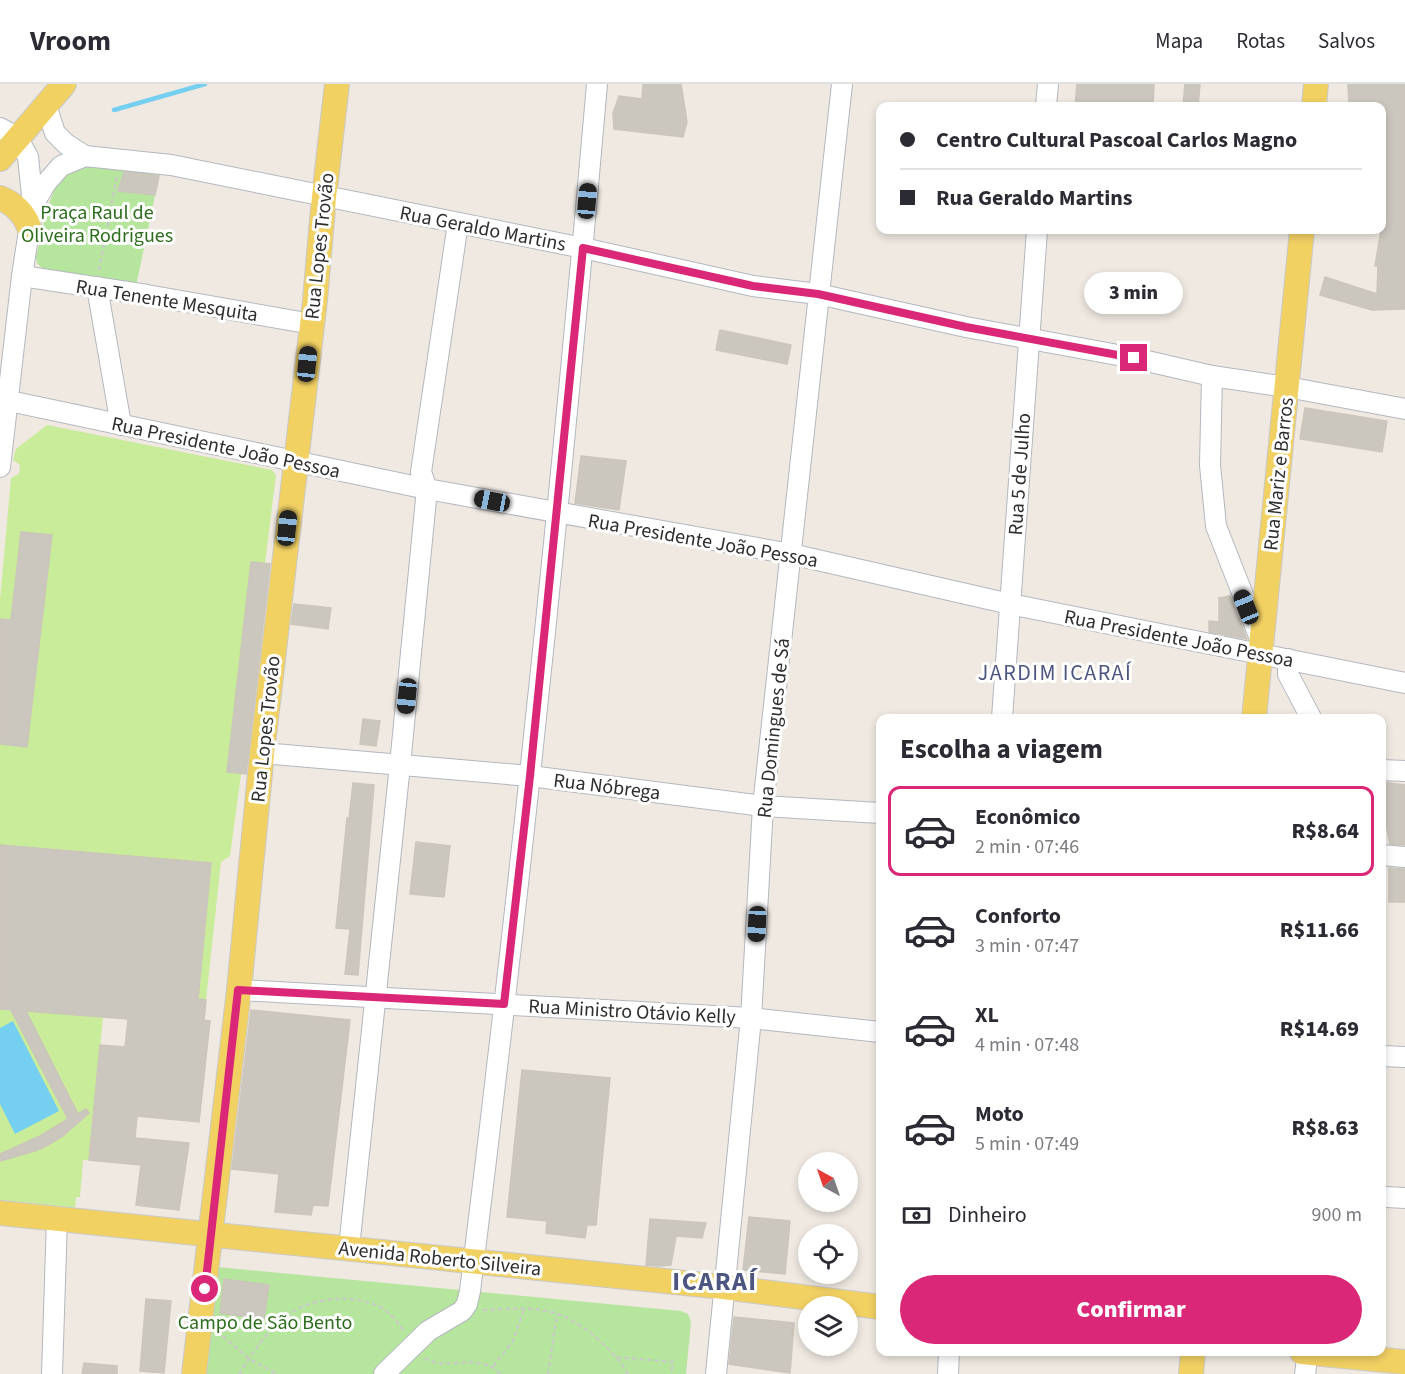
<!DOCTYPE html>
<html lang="pt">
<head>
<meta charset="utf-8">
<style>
	:root { --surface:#fff; --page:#f7f7f7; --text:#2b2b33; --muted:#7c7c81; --line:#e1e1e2; --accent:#db2777 }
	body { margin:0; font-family:"Source Sans 3",sans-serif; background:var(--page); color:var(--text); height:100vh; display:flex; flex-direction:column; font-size:22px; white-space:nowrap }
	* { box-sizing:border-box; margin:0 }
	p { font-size:20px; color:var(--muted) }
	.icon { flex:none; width:33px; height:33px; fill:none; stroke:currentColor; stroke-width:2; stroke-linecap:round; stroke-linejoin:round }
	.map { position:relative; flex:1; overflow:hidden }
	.sheet { position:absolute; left:876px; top:630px; width:510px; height:642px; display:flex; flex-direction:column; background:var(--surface); border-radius:12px; box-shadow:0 3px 9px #0003 }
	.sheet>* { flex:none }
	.top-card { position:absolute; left:876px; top:18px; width:510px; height:132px; border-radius:12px; box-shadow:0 3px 9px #0003; display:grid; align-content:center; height:132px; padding:0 24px; background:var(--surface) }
	.needle { width:39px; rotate:320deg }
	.controls { position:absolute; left:798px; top:1068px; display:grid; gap:12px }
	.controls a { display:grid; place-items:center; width:60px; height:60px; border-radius:50%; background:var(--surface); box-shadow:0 3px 9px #0003; font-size:30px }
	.end { position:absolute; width:27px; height:27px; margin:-14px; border:8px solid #db2777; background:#fff; box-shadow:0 0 0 3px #fff }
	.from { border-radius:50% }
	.bubble { position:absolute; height:42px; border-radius:21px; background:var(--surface); box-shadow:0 3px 9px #0003; font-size:20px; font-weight:800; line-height:42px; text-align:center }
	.car { position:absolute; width:18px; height:36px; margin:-18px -9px; border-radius:8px; box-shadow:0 0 4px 2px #0007; background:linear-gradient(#222 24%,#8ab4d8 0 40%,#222 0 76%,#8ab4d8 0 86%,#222 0) }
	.top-card b { display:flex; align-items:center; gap:21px; height:57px; font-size:22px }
	.top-card b+b { border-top:2px solid var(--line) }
	.top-card i { width:15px; height:15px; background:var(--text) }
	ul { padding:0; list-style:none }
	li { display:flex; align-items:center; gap:18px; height:90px; margin:0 12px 9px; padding:0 12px; border:3px solid transparent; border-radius:12px }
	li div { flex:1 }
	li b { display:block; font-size:22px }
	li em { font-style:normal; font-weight:800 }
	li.current { border-color:var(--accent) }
	li>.icon { width:54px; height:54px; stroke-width:1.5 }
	h2 { padding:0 24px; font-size:27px; line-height:72px }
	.pay { display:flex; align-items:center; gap:15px; height:66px; padding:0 24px; font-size:22px }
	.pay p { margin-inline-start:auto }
	.button { display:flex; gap:12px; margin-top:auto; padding:12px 24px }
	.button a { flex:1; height:69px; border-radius:36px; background:var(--accent); color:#fff; font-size:24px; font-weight:800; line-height:69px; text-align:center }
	header { display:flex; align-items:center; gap:36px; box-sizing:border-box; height:84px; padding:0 30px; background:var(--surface); border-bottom:2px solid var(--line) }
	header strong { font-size:28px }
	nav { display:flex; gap:33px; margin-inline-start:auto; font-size:21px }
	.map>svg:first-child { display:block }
</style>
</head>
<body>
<header>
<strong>Vroom</strong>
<nav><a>Mapa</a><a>Rotas</a><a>Salvos</a></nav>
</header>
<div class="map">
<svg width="1405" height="1290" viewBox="0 0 1405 1290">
	<rect width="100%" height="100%" fill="#efe9e1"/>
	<!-- green -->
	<g fill="#b6e59e">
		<path d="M93,79L160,87L136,202L44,186L37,179L36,173C42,151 49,98 70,85C75,82 86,81 93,79Z"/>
		<path d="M217,1183L681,1227L688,1230L691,1238L686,1290H206Z"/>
	</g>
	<!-- pitch -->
	<path fill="#c9ec9a" d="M47,341L272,386L276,391L265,479L270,480L246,690H241L230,772L221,778L206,916L198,915L175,939L103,933L89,1076H83L80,1113H76L75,1124L0,1116V516L11,394L19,390L20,381L13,376L16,365Z"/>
	<!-- water -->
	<path fill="#75cff0" d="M13,937L59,1027L15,1050L0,1020V944Z"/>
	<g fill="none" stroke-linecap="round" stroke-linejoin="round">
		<!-- stream -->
		<path stroke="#75cff0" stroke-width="4.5" d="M114,26L205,0"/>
	</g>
	<!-- building -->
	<g fill="#cbc7bf" stroke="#cbc5ba" stroke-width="1.5">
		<path d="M643,0H681L687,38L683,53L614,45L613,29L619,12L642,15Z"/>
		<path d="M1077,0H1154L1153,22H1075Z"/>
		<path d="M1185,0H1200L1198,22H1183Z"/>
		<path d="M1348,0H1405V225L1372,226L1320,211L1325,193L1377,210L1378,182H1375L1387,111L1382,69V22H1349Z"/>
		<path d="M124,88L159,92L155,111L118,107Z"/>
		<path d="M720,246L791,261L787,280L716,266Z"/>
		<path d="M1305,324L1387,337L1382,368L1300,355Z"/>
		<path d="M581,372L626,377L619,426L575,419Z"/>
		<path d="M21,448L52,451L27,663L0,660V535L11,536Z"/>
		<path d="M251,478L270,480L246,690L227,688Z"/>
		<path d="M1230,512L1247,555L1209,548V537L1219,538V514Z"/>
		<path d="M294,520L331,524L328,545L291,540Z"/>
		<path d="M363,635L380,637L376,662L360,660Z"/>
		<path d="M1382,698L1405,701V761L1390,760L1386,739L1382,731Z"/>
		<path d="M353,699L374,701L358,891L345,890L350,845L336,844L347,734L349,735Z"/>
		<path d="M416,758L450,762L444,813L410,810Z"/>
		<path d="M0,761L211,779L198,915L206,916L204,936L210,937L199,1038L137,1032L135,1054L189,1059L179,1126L136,1121L141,1081L89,1076L100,961L125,963L128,935L26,927L78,1030L86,1025L89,1029L63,1052L48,1061L35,1067L0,1077V1070L40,1052L68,1035L11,926L0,925Z"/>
		<path d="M1389,784L1405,785V818H1389Z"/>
		<path d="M251,926L350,936L328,1122L313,1121L311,1131L275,1128L279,1090L232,1085Z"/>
		<path d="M522,986L610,994L596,1141H587L585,1154L546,1149L547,1137L507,1133Z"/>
		<path d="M749,1133L790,1137L785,1190L743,1186Z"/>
		<path d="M650,1135L706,1139L702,1154L676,1152L671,1181L659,1182L646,1181Z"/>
		<path d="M224,1195L269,1201L264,1235L220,1229Z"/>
		<path d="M146,1215L171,1217L164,1289L140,1287Z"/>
		<path d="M734,1233L794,1239L790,1289L729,1280Z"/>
		<path d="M84,1279L117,1282V1290H82Z"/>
	</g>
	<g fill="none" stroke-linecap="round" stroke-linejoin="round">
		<!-- minor casing -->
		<g stroke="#b4b7c1" stroke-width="22">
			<g id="minor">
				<path d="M46,21L55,49L66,60L85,72L171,81L583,164L753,202L818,210L966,243L1134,274L1212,292L1287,303L1405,325"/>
				<path d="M1046,22L1048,0"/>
				<path d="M0,44L17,53L28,73L33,121L22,192L0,383"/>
				<path d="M33,121L46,99L61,82L85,72"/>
				<path d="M22,192L147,211L312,240"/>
				<path d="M97,203L121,341"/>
				<path d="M1212,292L1210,381L1216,442L1261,557"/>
				<path d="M0,315L427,405L791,470L1010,520L1405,599"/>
				<path d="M1288,575V590L1311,634"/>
				<path d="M1002,634L1037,146"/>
				<path d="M262,669L530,692L763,722L880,729"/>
				<path d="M1382,686L1405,687"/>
				<path d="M1382,771L1405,773"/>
				<path d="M239,906L751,934L880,948"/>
				<path d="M1382,972L1405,973"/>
				<path d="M1387,1113L1405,1114"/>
				<path d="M349,1164L400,681L427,405L421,388L458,139"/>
				<path d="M52,1290L57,1135"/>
				<path d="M384,1290L428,1247L462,1227L467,1220L470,1207C520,806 562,403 597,0"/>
				<path d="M716,1290L751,934L763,722L842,0"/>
				<path d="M948,1290L949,1268"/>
				<path d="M1305,1290L1308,1268"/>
			</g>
		</g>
		<!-- major casing -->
		<g stroke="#c9c9c9" stroke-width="26">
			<g id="major">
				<path d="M1314,22L1316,0"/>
				<path d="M0,75L64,0"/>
				<path d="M0,114C15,120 24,129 29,143"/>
				<path d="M1254,634L1302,146"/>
				<path d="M0,1129L724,1203L880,1223"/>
				<path d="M1302,1268L1405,1278"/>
				<path d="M194,1290L239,906L262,669L315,216L324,113L337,0"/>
				<path d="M1191,1290L1193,1268"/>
			</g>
		</g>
		<!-- path -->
		<g stroke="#c9c9c9" stroke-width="2" stroke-dasharray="4.5 3" stroke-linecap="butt">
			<path d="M99,186L117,92"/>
			<path d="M483,1226C507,1225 535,1222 558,1230C583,1239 615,1267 628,1290"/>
			<path d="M217,1247L249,1275L278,1290"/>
			<path d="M617,1273L673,1278L671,1290"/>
			<path d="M425,1274C445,1289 477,1266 501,1290"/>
			<path d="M493,1282L513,1257L524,1225"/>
			<path d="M239,1290C253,1269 268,1244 289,1230C314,1212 360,1209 385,1226C393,1232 398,1239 404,1247"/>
			<path d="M548,1290L557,1230"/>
		</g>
		<!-- minor -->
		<use href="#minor" stroke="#fff" stroke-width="20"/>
		<!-- major -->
		<use href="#major" stroke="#f2d163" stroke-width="24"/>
	</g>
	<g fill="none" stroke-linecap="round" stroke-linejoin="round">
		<!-- route -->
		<path stroke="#db2777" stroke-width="8" d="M205,1205L238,906L504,920L530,692L583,164L753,202L818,210L966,243L1134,274"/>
	</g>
	<g text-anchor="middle" stroke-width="6" stroke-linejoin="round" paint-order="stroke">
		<!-- park labels -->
		<g font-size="20" fill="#2c6e1b" stroke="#fff">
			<text x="97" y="135">Praça Raul de<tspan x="97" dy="23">Oliveira Rodrigues</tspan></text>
			<text x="265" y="1245">Campo de São Bento</text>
		</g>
		<!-- street labels -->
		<g font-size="20" fill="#2e2e2e" stroke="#fff">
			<text transform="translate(483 144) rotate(11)" y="7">Rua Geraldo Martins</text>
			<text transform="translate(319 162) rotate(-84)" y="7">Rua Lopes Trovão</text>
			<text transform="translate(167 216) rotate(9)" y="7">Rua Tenente Mesquita</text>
			<text transform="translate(226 363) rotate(12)" y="7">Rua Presidente João Pessoa</text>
			<text transform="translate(1019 390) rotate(-86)" y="7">Rua 5 de Julho</text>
			<text transform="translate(1278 390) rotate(-84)" y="7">Rua Mariz e Barros</text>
			<text transform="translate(703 456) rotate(10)" y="7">Rua Presidente João Pessoa</text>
			<text transform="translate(1179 554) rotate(11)" y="7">Rua Presidente João Pessoa</text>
			<text transform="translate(773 644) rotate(-84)" y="7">Rua Domingues de Sá</text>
			<text transform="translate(265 645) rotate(-84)" y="7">Rua Lopes Trovão</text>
			<text transform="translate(607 702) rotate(7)" y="7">Rua Nóbrega</text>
			<text transform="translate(632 927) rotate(3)" y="7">Rua Ministro Otávio Kelly</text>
			<text transform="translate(440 1174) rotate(6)" y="7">Avenida Roberto Silveira</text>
		</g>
		<!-- quarter labels -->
		<g font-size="22" letter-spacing="1.5" fill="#4d5680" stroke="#fff">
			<text x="1055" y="596">JARDIM ICARAÍ</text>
		</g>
		<!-- district labels -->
		<g font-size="26" font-weight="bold" letter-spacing="1.5" fill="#4d5680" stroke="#fff">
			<text x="715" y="1206">ICARAÍ</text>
		</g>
	</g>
</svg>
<div class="controls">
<a><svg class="needle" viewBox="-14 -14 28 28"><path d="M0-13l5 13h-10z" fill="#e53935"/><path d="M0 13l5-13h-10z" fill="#7c7c81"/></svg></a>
<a><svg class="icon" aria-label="locate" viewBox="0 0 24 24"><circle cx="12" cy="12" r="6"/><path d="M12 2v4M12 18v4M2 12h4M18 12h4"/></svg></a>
<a><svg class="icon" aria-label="layers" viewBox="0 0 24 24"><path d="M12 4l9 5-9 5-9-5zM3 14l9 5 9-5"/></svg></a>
</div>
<i class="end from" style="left:205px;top:1205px"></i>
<i class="end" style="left:1134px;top:274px"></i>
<div class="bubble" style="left:1084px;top:188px;width:99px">3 min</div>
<i class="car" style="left:587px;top:117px;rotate:5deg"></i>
<i class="car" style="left:307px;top:280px;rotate:6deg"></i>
<i class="car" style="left:492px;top:417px;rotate:281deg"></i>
<i class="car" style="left:287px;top:444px;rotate:6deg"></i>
<i class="car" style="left:1246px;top:523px;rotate:338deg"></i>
<i class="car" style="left:407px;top:612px;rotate:186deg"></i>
<i class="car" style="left:757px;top:840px;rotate:183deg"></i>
<div class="top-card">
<b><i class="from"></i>Centro Cultural Pascoal Carlos Magno</b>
<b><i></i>Rua Geraldo Martins</b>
</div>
<section class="sheet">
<h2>Escolha a viagem</h2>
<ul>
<li class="current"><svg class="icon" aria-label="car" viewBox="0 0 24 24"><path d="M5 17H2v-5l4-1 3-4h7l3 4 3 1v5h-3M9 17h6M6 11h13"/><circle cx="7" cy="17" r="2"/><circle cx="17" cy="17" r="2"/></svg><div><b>Econômico</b><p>2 min · 07:46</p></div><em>R$8.64</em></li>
<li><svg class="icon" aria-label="car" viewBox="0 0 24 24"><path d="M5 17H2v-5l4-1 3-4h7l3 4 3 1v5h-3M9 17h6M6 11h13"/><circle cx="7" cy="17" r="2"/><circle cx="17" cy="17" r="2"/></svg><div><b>Conforto</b><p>3 min · 07:47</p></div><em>R$11.66</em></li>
<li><svg class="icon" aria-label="car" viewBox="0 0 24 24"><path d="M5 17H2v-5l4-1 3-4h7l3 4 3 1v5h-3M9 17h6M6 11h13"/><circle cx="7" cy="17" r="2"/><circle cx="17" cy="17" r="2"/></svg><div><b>XL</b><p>4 min · 07:48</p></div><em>R$14.69</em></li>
<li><svg class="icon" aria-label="car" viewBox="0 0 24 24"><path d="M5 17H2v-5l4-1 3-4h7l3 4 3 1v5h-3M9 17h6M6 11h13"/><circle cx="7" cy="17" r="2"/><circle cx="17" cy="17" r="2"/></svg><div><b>Moto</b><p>5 min · 07:49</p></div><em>R$8.63</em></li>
</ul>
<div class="pay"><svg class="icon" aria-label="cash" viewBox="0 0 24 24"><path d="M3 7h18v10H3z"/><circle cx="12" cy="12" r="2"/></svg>Dinheiro<p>900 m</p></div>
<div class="button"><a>Confirmar</a></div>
</section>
</div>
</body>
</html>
